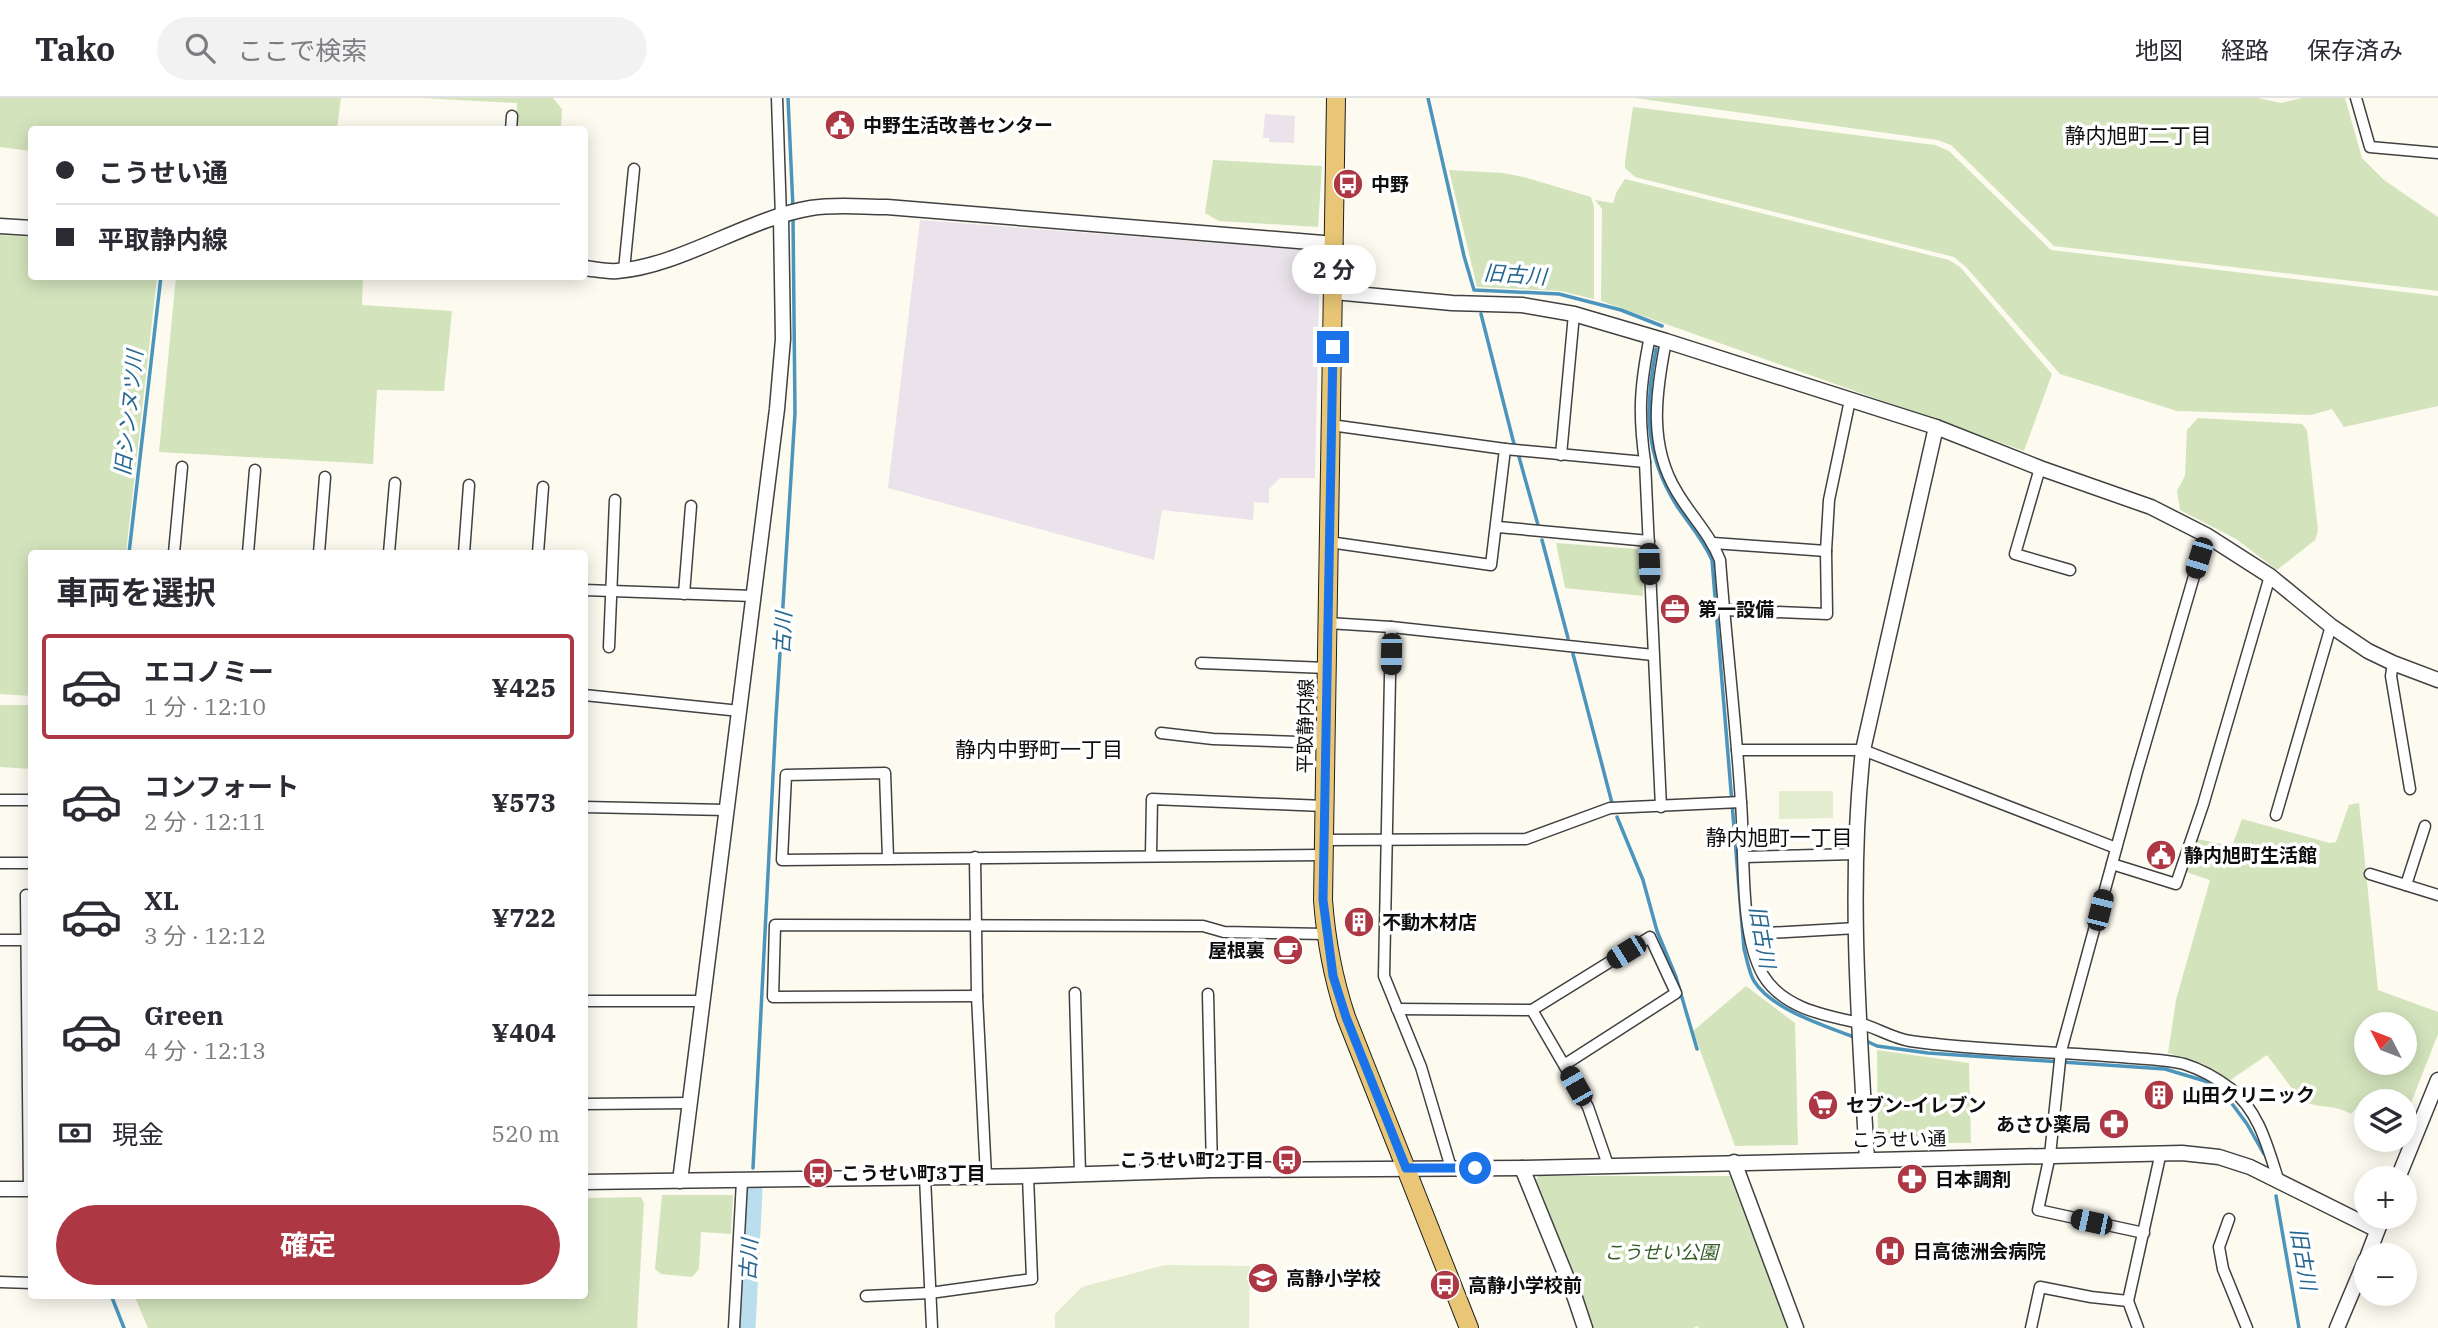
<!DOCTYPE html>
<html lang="ja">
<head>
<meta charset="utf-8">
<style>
	:root { --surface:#fff; --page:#f2f2f3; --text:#2b2b33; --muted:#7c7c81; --line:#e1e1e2; --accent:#ad3742 }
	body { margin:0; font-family:"IBM Plex Serif","Noto Sans JP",serif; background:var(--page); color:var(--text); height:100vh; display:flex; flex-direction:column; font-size:26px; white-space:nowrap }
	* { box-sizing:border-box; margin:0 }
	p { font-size:23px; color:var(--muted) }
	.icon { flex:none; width:38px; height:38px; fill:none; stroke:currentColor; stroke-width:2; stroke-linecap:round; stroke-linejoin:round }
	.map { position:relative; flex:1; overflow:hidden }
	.drawer { position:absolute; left:28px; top:452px; width:560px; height:749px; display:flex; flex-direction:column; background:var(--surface); border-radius:7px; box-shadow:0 4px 18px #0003 }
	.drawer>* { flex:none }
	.banner { position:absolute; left:28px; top:28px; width:560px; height:154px; border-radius:7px; box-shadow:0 4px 18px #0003; display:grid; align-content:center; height:154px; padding:0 28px; background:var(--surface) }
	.needle { width:46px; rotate:312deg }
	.buttons { position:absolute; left:2354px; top:914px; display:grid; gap:14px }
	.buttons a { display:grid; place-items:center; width:63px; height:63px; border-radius:50%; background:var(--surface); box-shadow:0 4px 18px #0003; font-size:35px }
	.end { position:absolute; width:32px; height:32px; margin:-16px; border:9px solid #1a73e8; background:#fff; box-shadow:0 0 0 4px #fff }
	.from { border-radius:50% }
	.bubble { position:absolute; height:49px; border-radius:24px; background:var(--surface); box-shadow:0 4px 18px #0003; font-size:23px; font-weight:700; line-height:49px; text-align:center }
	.car { position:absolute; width:21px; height:42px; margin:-21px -10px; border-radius:9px; box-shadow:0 0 5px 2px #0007; background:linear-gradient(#222 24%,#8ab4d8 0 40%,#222 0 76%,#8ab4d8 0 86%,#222 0) }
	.banner b { display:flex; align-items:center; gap:24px; height:66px; font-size:26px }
	.banner b+b { border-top:2px solid var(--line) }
	.banner i { width:18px; height:18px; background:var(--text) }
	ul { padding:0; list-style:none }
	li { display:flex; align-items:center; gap:21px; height:105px; margin:0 14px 10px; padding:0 14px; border:4px solid transparent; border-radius:7px }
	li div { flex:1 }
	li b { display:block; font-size:26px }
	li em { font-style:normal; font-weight:700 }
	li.selected { border-color:var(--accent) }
	li>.icon { width:63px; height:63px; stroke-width:1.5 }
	h2 { padding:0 28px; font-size:32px; line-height:84px }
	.pay { display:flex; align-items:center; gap:18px; height:77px; padding:0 28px; font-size:26px }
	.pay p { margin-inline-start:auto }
	.cta { display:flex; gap:14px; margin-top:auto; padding:14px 28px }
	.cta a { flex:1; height:80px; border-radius:42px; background:var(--accent); color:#fff; font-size:28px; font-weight:700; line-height:80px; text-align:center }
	header { display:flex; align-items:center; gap:42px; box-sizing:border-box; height:98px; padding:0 35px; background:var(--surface); border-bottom:2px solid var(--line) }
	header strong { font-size:33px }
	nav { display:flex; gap:38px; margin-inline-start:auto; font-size:24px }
	.search { width:490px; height:63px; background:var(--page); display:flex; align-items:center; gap:18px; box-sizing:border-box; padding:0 24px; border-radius:38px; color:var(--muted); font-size:26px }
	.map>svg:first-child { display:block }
</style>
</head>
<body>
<header>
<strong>Tako</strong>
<div class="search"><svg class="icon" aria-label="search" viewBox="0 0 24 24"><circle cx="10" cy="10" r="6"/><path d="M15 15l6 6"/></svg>ここで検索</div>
<nav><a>地図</a><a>経路</a><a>保存済み</a></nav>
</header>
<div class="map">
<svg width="2438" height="1230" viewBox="0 0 2438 1230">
	<rect width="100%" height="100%" fill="#fdfaf0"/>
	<!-- industrial -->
	<g fill="#eae3eb">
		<path d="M1265,16L1295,18L1294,45L1269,44V40H1263Z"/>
		<path d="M920,122L1320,153L1315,380H1280L1269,391V405L1254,404L1253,422L1162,412L1154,462L888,390Z"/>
	</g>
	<!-- green -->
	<g fill="#d3e4bd" fill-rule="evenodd">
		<path d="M0,0H341L337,31L32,32L31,53L0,49Z"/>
		<path d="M421,0H553L562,11L561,31H516L517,5Z"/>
		<path d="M1635,0H2258L2281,5L2302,0H2345L2362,60L2384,82L2438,119V193L2054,148L1951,47L1937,42Z"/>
		<path d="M1633,9L1935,47L1949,53L2051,152L2438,198V308L2344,329L2332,311L2311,317L2177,313L2060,276L1966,169L1954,159L1635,79L1625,70V63Z"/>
		<path d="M1213,62L1322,68L1318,129L1219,123L1205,115Z"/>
		<path d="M1449,72L1502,75L1524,79L1591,99L1594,109V201L1560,193L1477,189Z"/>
		<path d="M1625,81L1949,162L1960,169L2052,276L2024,353L1601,203L1602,111L1595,102L1613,105L1617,93Z"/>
		<path d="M0,137L31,139L32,178L157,179L126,455H32L31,598L0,596Z"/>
		<path d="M176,179H363L362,207L452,213L444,293L377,292L373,366L159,354Z"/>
		<path d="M2198,320L2302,326L2307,332L2318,433L2315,442L2277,472L2236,441L2180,412L2177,393L2185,378L2187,332Z"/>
		<path d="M1556,445L1637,451L1643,459V498L1565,490Z"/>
		<path d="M0,607H31V671L0,669Z"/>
		<path d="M2359,705L2378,892L2438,914V936L2405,1020L2404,1003H2370L2365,1000L2351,1016C2333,1005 2314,1012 2299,1000L2267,957L2229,983L2203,966L2168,955L2176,902L2210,782L2186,774L2197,741L2232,748L2242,721L2330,745L2336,744L2349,707ZM2366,926H2404V964H2366Z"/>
		<path d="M1746,888L1795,925L1798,1047L1735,1048L1693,933Z"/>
		<path d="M1877,952L1969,965L1971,1045L1878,1044Z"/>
		<path d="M1539,1078H1730L1788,1230H1699L1697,1228L1694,1230H1592L1534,1084Z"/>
		<path d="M662,1097H733L731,1136L701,1134L699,1171L692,1179L661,1176L655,1171Z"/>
		<path d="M641,1099L644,1105L637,1230H148L134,1197H584L585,1100Z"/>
	</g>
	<!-- pitch -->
	<g fill="#e3ecce">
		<path d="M1779,693H1833V720L1779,721Z"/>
		<path d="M1165,1167L1250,1168L1249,1230H1055V1216L1082,1189Z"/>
	</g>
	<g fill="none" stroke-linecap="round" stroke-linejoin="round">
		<!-- stream -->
		<g stroke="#4b95bd" stroke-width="3.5">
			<path d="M788,0L793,110"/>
			<path d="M1428,0L1464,158L1474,192L1559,196L1621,212L1662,228"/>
			<path d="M1481,216L1514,346"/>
			<path d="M1656,251C1645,309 1644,356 1677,408C1689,426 1703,441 1712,462L1744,851C1747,861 1749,875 1754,883C1772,912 1826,928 1856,940"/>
			<path d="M1519,359L1538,427"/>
			<path d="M1542,442L1568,540"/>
			<path d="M129,455L161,178"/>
			<path d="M1573,556L1612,705"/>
			<path d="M1617,719L1643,782L1657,833L1676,879L1697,951"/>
			<path d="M1864,942L1877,948L1928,955L2165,971L2205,983L2227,999L2247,1026L2264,1056"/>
			<path d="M753,1070L776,619L795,315L793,118"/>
			<path d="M2276,1098L2299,1230"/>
			<path d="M111,1197L124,1230"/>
		</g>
		<!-- river -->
		<path stroke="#bbdeef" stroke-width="21" d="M745,1230L752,1093"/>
		<!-- minor casing -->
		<g stroke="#414141" stroke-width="13">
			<g id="minor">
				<path d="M777,0L781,119"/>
				<path d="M2356,0L2370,49L2438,55"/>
				<path d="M511,32L512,18"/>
				<path d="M624,172L634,71"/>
				<path d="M1650,238C1640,287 1638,315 1645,364L1661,709"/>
				<path d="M1666,243C1656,294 1648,347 1677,394C1691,418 1710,436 1720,462C1726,543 1736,624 1741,705C1745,754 1739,835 1763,877C1782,909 1822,917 1855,924C1874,928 1891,940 1910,943C1980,953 2051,953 2121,959C2142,961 2165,961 2184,966C2200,971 2218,981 2231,991C2260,1014 2268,1051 2279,1084"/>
				<path d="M1505,351L1645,364"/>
				<path d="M1561,357L1574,216"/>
				<path d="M2040,370L2015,456L2070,472"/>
				<path d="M1498,429L1649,443"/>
				<path d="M1329,444L1491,467L1505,351L1331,327"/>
				<path d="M1713,445L1826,453"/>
				<path d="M174,455L182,369"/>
				<path d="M248,455L255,372"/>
				<path d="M319,455L325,379"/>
				<path d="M389,455L395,385"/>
				<path d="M464,455L469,387"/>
				<path d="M538,455L543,389"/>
				<path d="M584,492L753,498"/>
				<path d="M684,496L691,408"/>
				<path d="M1724,512L1827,516L1826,453L1829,402L1850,302"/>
				<path d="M1328,525L1391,529L1384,878L1421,969L1451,1070"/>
				<path d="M1391,529L1653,557"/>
				<path d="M609,549L615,402"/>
				<path d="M1201,565L1327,570"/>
				<path d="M2393,565L2391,578L2410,691"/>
				<path d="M584,597L740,613"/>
				<path d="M1161,635L1213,641L1326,645"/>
				<path d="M1737,652H1863L2116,750"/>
				<path d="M0,702H32"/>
				<path d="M584,709L726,712"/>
				<path d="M2276,717L2331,528"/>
				<path d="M1324,742L1526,741L1610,710L1741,704"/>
				<path d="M1151,757L1152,701L1324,708"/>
				<path d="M975,759L977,898L986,1078"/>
				<path d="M1745,759L1855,756"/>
				<path d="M888,760L885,675L786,677L782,762L1323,757"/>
				<path d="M0,765H32"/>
				<path d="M2112,766L2176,786L2203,707L2270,478"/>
				<path d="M2370,776L2438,797"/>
				<path d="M2406,787L2425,728"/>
				<path d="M26,797L29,1091"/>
				<path d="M1750,836L1857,830"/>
				<path d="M0,842H26"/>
				<path d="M1075,895L1080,1076"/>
				<path d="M1208,896L1212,1072"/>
				<path d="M977,898L773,899L775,827L1203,828L1224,834L1326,836"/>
				<path d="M584,903H704"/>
				<path d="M1397,911L1532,912"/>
				<path d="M1564,967L1532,912L1650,839L1676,895L1564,967L1588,1009L1608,1067"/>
				<path d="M584,1006L691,1005"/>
				<path d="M925,1079L932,1230"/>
				<path d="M2229,1121L2219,1149L2223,1171L2247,1230"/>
				<path d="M2144,1135L2038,1112L2050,1057L2061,953L2137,674L2206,437"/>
				<path d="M0,1184L32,1185"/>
				<path d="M866,1198L930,1195L1032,1181L1028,1078"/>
				<path d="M2128,1203L2161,1054"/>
				<path d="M734,1230L742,1083"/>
				<path d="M2031,1230L2040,1189L2091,1199L2128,1203L2138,1230"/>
			</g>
		</g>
		<!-- tertiary casing -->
		<g stroke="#414141" stroke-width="17">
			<g id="tertiary">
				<path d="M0,128L32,130"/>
				<path d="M584,170C595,171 606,174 617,173C681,168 746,121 811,110C836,106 862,109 887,109L1335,146"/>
				<path d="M1334,194L1452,205L1522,207L1574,216L1666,243L1936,329L2040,370L2151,409L2206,437L2270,478L2331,528L2368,553L2393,565L2438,582"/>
				<path d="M1867,1061C1859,925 1848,787 1863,652L1936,329"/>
				<path d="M1734,1064L1796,1230"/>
				<path d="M1522,1070L1575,1200L1585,1230"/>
				<path d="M2398,1080L2438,982"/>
				<path d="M680,1083L777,311L783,241L781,119"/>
				<path d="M584,1084L1028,1078L1212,1072L1522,1070L2182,1055L2219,1059L2250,1069L2377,1132"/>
				<path d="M0,1091H32"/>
				<path d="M2368,1157L2383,1118"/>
				<path d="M2337,1230L2366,1161"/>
			</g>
		</g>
		<!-- primary casing -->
		<g stroke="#1f1f1f" stroke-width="20">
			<path id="primary" d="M1336,0L1323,802C1326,843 1333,880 1346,919L1469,1230"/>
		</g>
		<!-- minor -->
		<use href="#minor" stroke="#fff" stroke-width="10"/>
		<!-- tertiary -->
		<use href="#tertiary" stroke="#fff" stroke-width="14"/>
		<!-- primary -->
		<use href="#primary" stroke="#e8c676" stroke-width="18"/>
	</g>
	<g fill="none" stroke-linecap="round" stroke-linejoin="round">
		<!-- route -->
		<path stroke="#1a73e8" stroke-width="9" d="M1333,249L1323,802L1333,878L1346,919L1406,1070H1475"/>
	</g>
	<!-- icons -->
	<defs>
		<g id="civic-disc" transform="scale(1.575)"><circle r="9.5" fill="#ad3742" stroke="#fff"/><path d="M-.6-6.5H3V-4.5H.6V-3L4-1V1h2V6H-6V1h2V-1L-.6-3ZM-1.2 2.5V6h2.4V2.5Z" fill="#fff"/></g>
		<g id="bus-disc" transform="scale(1.575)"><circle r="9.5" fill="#ad3742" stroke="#fff"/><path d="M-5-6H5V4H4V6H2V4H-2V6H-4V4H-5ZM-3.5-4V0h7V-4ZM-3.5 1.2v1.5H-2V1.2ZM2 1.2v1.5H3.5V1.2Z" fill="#fff"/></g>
		<g id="office-disc" transform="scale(1.575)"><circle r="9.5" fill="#ad3742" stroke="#fff"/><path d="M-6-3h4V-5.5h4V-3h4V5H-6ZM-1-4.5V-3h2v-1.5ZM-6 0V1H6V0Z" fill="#fff"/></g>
		<g id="building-disc" transform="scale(1.575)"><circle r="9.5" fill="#ad3742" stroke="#fff"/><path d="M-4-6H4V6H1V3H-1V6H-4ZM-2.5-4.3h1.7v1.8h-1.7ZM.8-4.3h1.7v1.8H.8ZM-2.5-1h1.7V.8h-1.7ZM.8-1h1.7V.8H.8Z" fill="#fff"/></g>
		<g id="cafe-disc" transform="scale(1.575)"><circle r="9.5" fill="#ad3742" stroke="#fff"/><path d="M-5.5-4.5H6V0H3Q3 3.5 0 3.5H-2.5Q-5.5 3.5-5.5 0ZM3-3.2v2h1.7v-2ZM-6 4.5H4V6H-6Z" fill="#fff"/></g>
		<g id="supermarket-disc" transform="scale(1.575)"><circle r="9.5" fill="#ad3742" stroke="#fff"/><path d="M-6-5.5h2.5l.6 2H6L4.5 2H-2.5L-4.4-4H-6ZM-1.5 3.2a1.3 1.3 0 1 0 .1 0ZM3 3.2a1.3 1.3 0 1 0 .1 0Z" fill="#fff"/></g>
		<g id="pharmacy-disc" transform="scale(1.575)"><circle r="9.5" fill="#ad3742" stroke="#fff"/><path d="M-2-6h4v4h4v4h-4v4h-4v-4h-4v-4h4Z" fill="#fff"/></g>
		<g id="hospital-disc" transform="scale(1.575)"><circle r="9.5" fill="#ad3742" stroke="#fff"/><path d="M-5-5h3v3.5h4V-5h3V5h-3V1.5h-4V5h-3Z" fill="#fff"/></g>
		<g id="school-disc" transform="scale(1.575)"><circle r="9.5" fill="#ad3742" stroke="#fff"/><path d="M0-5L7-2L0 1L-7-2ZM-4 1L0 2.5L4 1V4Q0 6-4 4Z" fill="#fff"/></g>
	</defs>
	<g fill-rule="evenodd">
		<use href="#civic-disc" x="840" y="27"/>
		<use href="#bus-disc" x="1348" y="86"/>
		<use href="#office-disc" x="1675" y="511"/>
		<use href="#civic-disc" x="2161" y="757"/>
		<use href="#building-disc" x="1359" y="824"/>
		<use href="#cafe-disc" x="1288" y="852"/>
		<use href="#building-disc" x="2159" y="997"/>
		<use href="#supermarket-disc" x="1823" y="1007"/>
		<use href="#pharmacy-disc" x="2114" y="1026"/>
		<use href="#bus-disc" x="1287" y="1062"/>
		<use href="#bus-disc" x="818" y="1075"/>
		<use href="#pharmacy-disc" x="1912" y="1081"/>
		<use href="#hospital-disc" x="1890" y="1153"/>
		<use href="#school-disc" x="1263" y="1180"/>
		<use href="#bus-disc" x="1445" y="1187"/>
	</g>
	<g text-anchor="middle" stroke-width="7" stroke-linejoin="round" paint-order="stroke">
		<!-- poi labels -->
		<g font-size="19" font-weight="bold" fill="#0e0e0e" stroke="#fff" text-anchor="start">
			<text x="863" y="34">中野生活改善センター</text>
			<text x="1371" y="93">中野</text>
			<text x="1698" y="518">第一設備</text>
			<text x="2184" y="764">静内旭町生活館</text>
			<text x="1382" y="831">不動木材店</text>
			<text x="1265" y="859" text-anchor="end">屋根裏</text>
			<text x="2182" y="1004">山田クリニック</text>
			<text x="1846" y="1014">セブン-イレブン</text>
			<text x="2091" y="1033" text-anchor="end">あさひ薬局</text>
			<text x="1264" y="1069" text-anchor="end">こうせい町2丁目</text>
			<text x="841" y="1082">こうせい町3丁目</text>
			<text x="1935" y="1088">日本調剤</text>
			<text x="1913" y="1160">日高徳洲会病院</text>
			<text x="1286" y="1187">高静小学校</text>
			<text x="1468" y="1194">高静小学校前</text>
		</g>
		<!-- street labels -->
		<g font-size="19" fill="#0e0e0e" stroke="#fff">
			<text transform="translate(1305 628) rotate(-89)" y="7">平取静内線</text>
			<text transform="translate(1899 1041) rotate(-1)" y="7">こうせい通</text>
		</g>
		<!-- park labels -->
		<g font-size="19" font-style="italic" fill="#345d26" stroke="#fff">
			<text x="1661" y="1161">こうせい公園</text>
		</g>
		<!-- neighbourhood labels -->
		<g font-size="21" fill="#0e0e0e" stroke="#fff">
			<text x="2138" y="45">静内旭町二丁目</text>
			<text x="1039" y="659">静内中野町一丁目</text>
			<text x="1779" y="747">静内旭町一丁目</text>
		</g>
		<!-- water labels -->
		<g font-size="21" font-style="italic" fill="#266790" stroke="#fff">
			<text transform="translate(1515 177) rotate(4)" y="7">旧古川</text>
			<text transform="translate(129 315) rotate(-84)" y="7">旧シンヌツ川</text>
			<text transform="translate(783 535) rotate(-87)" y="7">古川</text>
			<text transform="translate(1762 839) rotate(80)" y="7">旧古川</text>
			<text transform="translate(2303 1161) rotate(80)" y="7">旧古川</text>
			<text transform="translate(749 1162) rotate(-87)" y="7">古川</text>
		</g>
	</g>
</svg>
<div class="buttons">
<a><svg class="needle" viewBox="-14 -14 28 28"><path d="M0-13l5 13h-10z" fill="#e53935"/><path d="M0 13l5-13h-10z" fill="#7c7c81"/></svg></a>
<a><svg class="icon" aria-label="layers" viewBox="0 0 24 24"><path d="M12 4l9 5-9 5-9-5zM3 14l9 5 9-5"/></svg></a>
<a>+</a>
<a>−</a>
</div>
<i class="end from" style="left:1475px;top:1070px"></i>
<i class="end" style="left:1333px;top:249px"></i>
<div class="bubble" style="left:1292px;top:147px;width:84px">2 分</div>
<i class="car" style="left:2199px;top:460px;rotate:197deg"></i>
<i class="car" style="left:1649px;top:466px;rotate:178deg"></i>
<i class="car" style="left:1391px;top:556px;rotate:181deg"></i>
<i class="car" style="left:2100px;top:812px;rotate:14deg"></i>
<i class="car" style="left:1626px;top:854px;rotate:238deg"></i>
<i class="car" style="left:1576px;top:988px;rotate:330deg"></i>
<i class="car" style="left:2091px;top:1124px;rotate:282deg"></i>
<div class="banner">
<b><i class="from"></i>こうせい通</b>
<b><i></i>平取静内線</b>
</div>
<section class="drawer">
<h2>車両を選択</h2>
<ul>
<li class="selected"><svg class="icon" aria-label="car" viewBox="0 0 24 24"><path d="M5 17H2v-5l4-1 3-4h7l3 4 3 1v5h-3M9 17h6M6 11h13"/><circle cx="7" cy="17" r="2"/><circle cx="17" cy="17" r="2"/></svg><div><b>エコノミー</b><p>1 分 · 12:10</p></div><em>¥425</em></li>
<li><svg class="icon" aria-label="car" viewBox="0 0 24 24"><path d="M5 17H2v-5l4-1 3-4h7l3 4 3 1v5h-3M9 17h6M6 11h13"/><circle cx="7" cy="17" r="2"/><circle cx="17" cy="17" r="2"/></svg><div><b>コンフォート</b><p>2 分 · 12:11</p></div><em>¥573</em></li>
<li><svg class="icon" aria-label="car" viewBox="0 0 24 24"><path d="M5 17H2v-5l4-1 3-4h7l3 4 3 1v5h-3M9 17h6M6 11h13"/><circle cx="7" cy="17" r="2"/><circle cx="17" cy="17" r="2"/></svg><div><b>XL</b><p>3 分 · 12:12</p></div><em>¥722</em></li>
<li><svg class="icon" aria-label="car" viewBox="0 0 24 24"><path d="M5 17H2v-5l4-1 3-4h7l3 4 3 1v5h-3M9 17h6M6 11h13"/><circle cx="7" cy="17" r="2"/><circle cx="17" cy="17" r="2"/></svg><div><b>Green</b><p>4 分 · 12:13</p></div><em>¥404</em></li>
</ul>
<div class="pay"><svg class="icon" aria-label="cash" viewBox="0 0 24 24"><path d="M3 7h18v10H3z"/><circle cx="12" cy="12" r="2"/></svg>現金<p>520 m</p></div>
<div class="cta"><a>確定</a></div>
</section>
</div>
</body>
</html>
